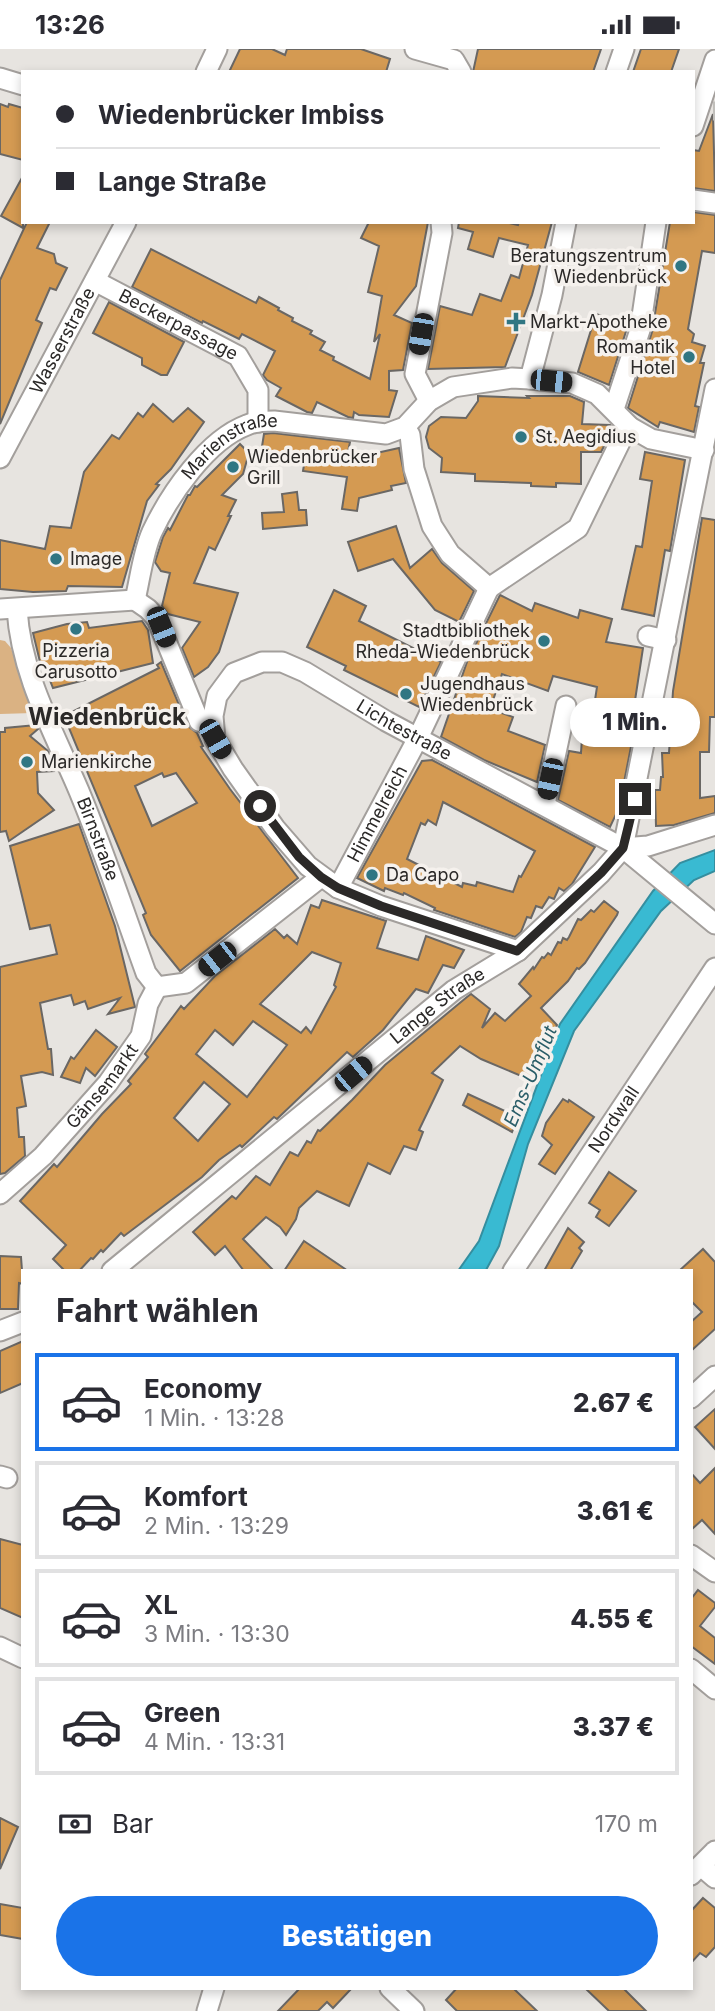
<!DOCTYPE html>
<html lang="de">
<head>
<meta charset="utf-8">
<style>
	:root { --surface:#fff; --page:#f2f2f3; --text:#2b2b33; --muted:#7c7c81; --line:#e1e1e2; --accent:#1a73e8 }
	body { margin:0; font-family:Inter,sans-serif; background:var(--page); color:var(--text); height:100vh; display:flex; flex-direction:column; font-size:26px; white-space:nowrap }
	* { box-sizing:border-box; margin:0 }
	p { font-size:23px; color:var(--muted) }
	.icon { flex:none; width:38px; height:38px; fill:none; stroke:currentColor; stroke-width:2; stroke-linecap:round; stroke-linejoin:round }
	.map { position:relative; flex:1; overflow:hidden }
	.side { position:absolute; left:21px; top:1220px; width:672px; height:721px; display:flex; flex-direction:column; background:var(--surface); border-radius:0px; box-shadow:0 4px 10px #0003 }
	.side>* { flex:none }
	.banner { position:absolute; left:21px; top:21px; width:674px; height:154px; border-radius:0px; box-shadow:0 4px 10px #0003; display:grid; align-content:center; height:154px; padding:0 35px; background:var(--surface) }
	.end { position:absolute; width:32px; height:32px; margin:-16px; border:9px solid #2b2928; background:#fff; box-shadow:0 0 0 4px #fff }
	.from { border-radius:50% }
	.bubble { position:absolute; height:49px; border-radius:24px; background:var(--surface); box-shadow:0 4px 10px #0003; font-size:23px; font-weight:800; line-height:49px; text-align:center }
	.car { position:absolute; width:21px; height:42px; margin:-21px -10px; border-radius:9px; box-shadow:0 0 5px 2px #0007; background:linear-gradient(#222 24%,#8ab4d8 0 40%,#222 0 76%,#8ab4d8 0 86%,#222 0) }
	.banner b { display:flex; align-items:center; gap:24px; height:66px; font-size:26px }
	.banner b+b { border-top:2px solid var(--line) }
	.banner i { width:18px; height:18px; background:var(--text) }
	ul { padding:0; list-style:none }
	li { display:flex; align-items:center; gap:21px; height:98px; margin:0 14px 10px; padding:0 21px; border:4px solid var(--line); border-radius:0px }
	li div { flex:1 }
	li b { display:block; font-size:26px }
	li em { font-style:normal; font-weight:800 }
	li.selected { border-color:var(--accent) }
	li>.icon { width:63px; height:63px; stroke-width:1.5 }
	h2 { padding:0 35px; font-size:32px; line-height:84px }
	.pay { display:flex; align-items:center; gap:18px; height:77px; padding:0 35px; font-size:26px }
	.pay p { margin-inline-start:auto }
	.cta { display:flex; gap:14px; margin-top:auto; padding:14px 35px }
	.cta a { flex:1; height:80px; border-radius:42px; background:var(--accent); color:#fff; font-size:28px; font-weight:800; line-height:80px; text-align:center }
	.status { display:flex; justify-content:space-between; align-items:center; height:49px; padding:0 35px; background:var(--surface); direction:ltr }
	.status svg { height:19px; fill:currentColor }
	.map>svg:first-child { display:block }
</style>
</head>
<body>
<div class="status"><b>13:26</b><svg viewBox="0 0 49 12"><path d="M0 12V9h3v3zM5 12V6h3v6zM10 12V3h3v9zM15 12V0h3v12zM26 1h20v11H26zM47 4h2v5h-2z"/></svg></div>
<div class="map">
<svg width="715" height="1962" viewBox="0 0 715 1962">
	<rect width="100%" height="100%" fill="#e7e4e0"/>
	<!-- green -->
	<path fill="#dab283" d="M0,591L5,592L11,599L33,664L0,665Z"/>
	<!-- water -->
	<path fill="#39bad2" stroke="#358e9f" stroke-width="2" d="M715,801V822L694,831L661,862L574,982L528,1095L499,1197L486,1221L458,1222L479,1192L560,975L653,842L680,814Z"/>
	<!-- building -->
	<g fill="#d49a52" stroke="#6a6764" stroke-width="2" fill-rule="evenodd">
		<path d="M240,0H272L285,6L287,0H361L390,10L386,23H229Z"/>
		<path d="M478,0H601L593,23H473Z"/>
		<path d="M641,0H679L671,23H633Z"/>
		<path d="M0,55L8,58L9,55L23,59V111L0,105Z"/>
		<path d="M713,65L715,142L693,139V101L699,102Z"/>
		<path d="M23,127V179L1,167Z"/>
		<path d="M693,163L715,166V204L702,202L688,280L694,285L692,293L705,297L700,314H704L695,357L699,358L694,383L660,373L658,378L628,359L652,283L670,173H693Z"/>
		<path d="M27,173H50L37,199L54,205L56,214L67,219L56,241L50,239L36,271L42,274L0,375V231Z"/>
		<path d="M369,173H428L416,237L394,266L412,274L403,321L389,322V341L397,342L389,368L359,366L354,363L353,369L348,368L317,353L312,364L307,363L276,347L281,339L267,331L263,326L275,302L242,285L239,290L203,272L202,274L132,238L151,200L256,254L259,248L279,259L278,261L293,269L292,272L312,282L310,285L325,293L320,301L334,308L333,311L370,330L380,285L374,293L382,247L368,243L379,197L361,189Z"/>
		<path d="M459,173H505L518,176L519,173H552L532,246L505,318L428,320L440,257L472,266L480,245L501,252L511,226L519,229L528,196L499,189L493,208L468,200L473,183L458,179Z"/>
		<path d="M109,253L184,293L167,326H161L142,316V309L93,284Z"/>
		<path d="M596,265L628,276L609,336L578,323Z"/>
		<path d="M478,347L529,349L527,347H570L584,353L582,375L610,376L613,380L601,403H581V435L556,434V438L531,437V434L475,432V425L441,423L442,409L429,399L426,388L429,377L441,368L466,369L478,352Z"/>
		<path d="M153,355L173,373L188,359L204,373L171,420L156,435L159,436L147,452L122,538L68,537L66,542L33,543L0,540V491L45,500L50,477L71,479L84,423L112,386L119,390L138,364L143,368Z"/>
		<path d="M273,384L350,393L348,403L372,405L399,399L406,434L391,437L392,441L359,449L357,462L342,460L347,428L303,422L304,416L260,410L264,385Z"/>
		<path d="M240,395L249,404L243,425L222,446L236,451L228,467H231L215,501L209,498L194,534L238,544L219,603L208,618L194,628L182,599L200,573L168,565L162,557L170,524L161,522L155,513L163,488L168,479L170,481L188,446H190L195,437L197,438Z"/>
		<path d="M645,403L685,411L670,502L665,501L654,567L622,560L636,497L642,498L652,432L640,430Z"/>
		<path d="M297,443L299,461H306L307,476L263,480L262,464L284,463L282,445Z"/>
		<path d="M702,469L715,471V668H710L709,703H700V749L715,747V764L674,776L656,777L655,741H660L661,728H663L662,704H669L673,642Z"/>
		<path d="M396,477L410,519L432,500L442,514L474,542L459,573L435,561L393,510L358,522L348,493Z"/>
		<path d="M334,541L366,557L359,572L441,613L419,658L344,621L346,617L307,598Z"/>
		<path d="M500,546L532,562L535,554L578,569L580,561L612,570L606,593L643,599L634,658H638L635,677L619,759L610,778L558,751L569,702L581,704L582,689L589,690L597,638L553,627L548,642L502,625L490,660L513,668L508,682L545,696L537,733L484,711L441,688L467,613Z"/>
		<path d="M142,572L148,581L153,614L53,639L44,616L41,617L33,584L67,575L87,573L89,579Z"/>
		<path d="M161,613L188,677L197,684L203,697L201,698L230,740L298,829L180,922L151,886L143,866L146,864L64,667L159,619L157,616ZM162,724L164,728L176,724L197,754L152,777L135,737Z"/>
		<path d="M36,676L38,680L30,687L48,702L54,722L37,723L38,744L54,761L9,792L6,782L0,783V683H5V679Z"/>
		<path d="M432,711L595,798L572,835L564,842L559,839L554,850L549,848L542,859L536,857L531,869L527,868L521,883L515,888L434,861L435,859L404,844L403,846L385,839L384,842L357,829L422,712ZM443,753L535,802L521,828L519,827L513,843L477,833L476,837L463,834L462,838L407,810L421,774L425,776L428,771L436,776Z"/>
		<path d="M79,775L115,877L135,958L108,965L120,949L88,960L85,952L74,956L71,946L40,954L48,1000H51L53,1026L42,1023L21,1027L26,1057L17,1059L19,1088H24L25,1107L5,1124L0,1125V918L57,905L50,876L30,880L10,797Z"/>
		<path d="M322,851L386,872L377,899L418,911L426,887L464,901L454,919L443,916L428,944L416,940L383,981L353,1008L347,1003L277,1070L274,1068L242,1098L240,1096L219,1111L202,1128L124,1187L121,1184L103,1203L101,1201L93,1210L91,1209L79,1222H65L53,1210L66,1196L20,1152L54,1115L57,1118L102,1065L131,1035L128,1032L148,1008L145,1005L181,957L184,960L215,927L275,880L284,889L287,886L297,895L311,856L319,859ZM312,903L341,914L334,936L336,938L311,984L306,978L301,984L260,955ZM253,972L287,996L247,1048L196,1005L215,981L233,996ZM204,1033L230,1055L198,1092L174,1069Z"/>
		<path d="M604,852L618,863L617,866L585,914L579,920L577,919L568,932L541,959L557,976L533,1032L481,1010L460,997L432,1024L443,1031L419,1081L423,1083L416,1101L404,1097L390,1125L368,1114L349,1157L317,1142L299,1159L296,1170L286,1186L280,1178L266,1168L243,1190L274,1222H244L225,1197L215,1206L193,1183L232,1147L236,1150L256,1127L270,1136L290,1103L298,1107L307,1092L311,1094L318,1081L320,1082L352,1051L385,1016L467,948L471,945L490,960L482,979L495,964L505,972L531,947L519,935L533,918L534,920L542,908L544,909L548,904L551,906L558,893L561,894L563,889L567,891L569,888L578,870L581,871L591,861L594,863Z"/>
		<path d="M96,981L117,998L95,1027L86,1019L80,1034L61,1028L71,1008L74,1010Z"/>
		<path d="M468,1045L518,1068L512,1083L463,1056Z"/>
		<path d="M563,1050L568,1053L569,1051L594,1068L555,1125L539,1115L552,1096L542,1087L546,1074Z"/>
		<path d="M609,1123L636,1142L609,1177L596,1168L600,1161L589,1154Z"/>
		<path d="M568,1179L584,1193L579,1199L582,1202L570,1222H544Z"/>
		<path d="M304,1192L348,1222H284Z"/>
		<path d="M703,1200L715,1213V1280L691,1302V1273L702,1263L691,1252V1222H679Z"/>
		<path d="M0,1207L21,1208L23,1235L19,1234L18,1260H0Z"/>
		<path d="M23,1292V1334L0,1344V1302Z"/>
		<path d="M715,1360V1400L695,1378Z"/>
		<path d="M715,1419V1485L702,1471L691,1481V1424L700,1434Z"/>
		<path d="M0,1490L23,1496V1569L0,1559Z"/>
		<path d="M698,1541L715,1554V1558L700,1577L715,1589V1615L691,1597V1550Z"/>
		<path d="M0,1769L18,1778L0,1820Z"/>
		<path d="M703,1849L715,1859V1898L706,1908L700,1904L691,1914V1862Z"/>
		<path d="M0,1855L23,1859V1890L0,1886Z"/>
		<path d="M300,1939H352L333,1959L327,1953L318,1962H278Z"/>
		<path d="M457,1939H513L537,1962H457L446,1951Z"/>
		<path d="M585,1939H623L646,1962H609Z"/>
	</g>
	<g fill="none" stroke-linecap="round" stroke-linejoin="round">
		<!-- minor-tunnel -->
		<path stroke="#c1bfbb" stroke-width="19" stroke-dasharray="19 10" stroke-linecap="butt" d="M713,62H715"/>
		<!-- minor casing -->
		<g stroke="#a39f9c" stroke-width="23">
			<g id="minor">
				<path d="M415,0L454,11L461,23"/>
				<path d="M206,23L217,0"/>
				<path d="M616,23L624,0"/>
				<path d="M0,29L23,36"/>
				<path d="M693,77L715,11"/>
				<path d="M693,151L715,154"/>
				<path id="s1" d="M95,232L238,307L258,341V373"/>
				<path d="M530,330L552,246L566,173"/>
				<path d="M429,352L415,325L442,184L441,173"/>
				<path d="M614,360L640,281L656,173"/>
				<path d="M405,378L410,386L414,420L432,477L450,505L489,539"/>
				<path id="s2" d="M0,409L126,173"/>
				<path d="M489,539L578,479L623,387L630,378"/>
				<path id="s3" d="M135,551C140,530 143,503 152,483C170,445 207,391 247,376C256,372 265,372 274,372L386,385L405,378L429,352L453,338L512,329L530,330L572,334L597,345L630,378L651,390L704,401"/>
				<path d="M135,551L148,560L157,570L199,672L213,676"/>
				<path d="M0,560L135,551"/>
				<path id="s4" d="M17,560C21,626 54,683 79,742C104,802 124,863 146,924L157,938"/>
				<path d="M648,587L666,591"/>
				<path d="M545,755L566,657"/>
				<path d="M623,799L648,797L715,776"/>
				<path id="s5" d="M338,839L418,689L489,539"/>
				<path id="s6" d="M518,902L381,857L338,839L308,817L275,779L233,720L215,690L213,667L217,647L234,624L262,613H282L305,623L386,672L623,799L715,875"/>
				<path d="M157,938L186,934L321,828"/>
				<path id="s7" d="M0,1145L43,1107L108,1034L141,987L148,955L157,938"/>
				<path id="s8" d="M112,1222L454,941L518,902L601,824L623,799L715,340"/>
				<path id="s9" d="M513,1222L715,919"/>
				<path d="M0,1282L23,1273"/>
				<path d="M691,1349L715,1327"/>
				<path d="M0,1427L7,1429"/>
				<path d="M691,1506L715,1523"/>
				<path d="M0,1598L23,1609"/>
				<path d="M691,1620L715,1640"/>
				<path d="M701,1817L715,1829"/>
				<path d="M691,1826L715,1802"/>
				<path d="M390,1939L414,1962"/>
				<path d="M207,1962L214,1939"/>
			</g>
		</g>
		<!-- minor -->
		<use href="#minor" stroke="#fff" stroke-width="19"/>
	</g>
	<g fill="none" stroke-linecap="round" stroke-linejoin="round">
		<!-- route -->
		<path stroke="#2b2928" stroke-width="9" d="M260,757L299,808L321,828L338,839L381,857L517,902L601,824L623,799L635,750"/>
	</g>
	<!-- markers -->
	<g fill="#307683" stroke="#f5f1ed" stroke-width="2.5">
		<circle cx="681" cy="217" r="7"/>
		<path d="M512.5 262.5h7v7h7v7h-7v7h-7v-7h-7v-7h7z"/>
		<circle cx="689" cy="308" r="7"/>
		<circle cx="521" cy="388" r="7"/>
		<circle cx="233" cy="418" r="7"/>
		<circle cx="56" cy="510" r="7"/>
		<circle cx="76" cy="580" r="7"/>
		<circle cx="544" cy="592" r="7"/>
		<circle cx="406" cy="645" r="7"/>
		<circle cx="27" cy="713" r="7"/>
		<circle cx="372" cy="826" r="7"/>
	</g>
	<g text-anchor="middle" stroke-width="7" stroke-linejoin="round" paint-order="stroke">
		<!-- poi labels -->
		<g font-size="18" fill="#2b2928" stroke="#f5f1ed" text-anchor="start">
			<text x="667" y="213" text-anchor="end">Beratungszentrum<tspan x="667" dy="21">Wiedenbrück</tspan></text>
			<text x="530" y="279">Markt-Apotheke</text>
			<text x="675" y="304" text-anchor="end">Romantik<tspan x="675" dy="21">Hotel</tspan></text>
			<text x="535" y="394">St. Aegidius</text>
			<text x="247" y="414">Wiedenbrücker<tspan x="247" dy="21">Grill</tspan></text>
			<text x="70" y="516">Image</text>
			<text x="530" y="588" text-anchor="end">Stadtbibliothek<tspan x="530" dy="21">Rheda-Wiedenbrück</tspan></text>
			<text x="76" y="608" text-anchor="middle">Pizzeria<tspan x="76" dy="21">Carusotto</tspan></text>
			<text x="420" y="641">Jugendhaus<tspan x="420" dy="21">Wiedenbrück</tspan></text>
			<text x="41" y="719">Marienkirche</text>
			<text x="386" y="832">Da Capo</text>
		</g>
		<!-- street labels -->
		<g font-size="18" fill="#2b2928" stroke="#f5f1ed">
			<text dy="6" stroke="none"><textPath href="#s1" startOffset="94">Beckerpassage</textPath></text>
			<text dy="6" stroke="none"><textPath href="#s2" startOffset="133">Wasserstraße</textPath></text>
			<text dy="6" stroke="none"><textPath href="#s3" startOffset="191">Marienstraße</textPath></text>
			<text dy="6" stroke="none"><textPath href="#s6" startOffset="648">Lichtestraße</textPath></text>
			<text dy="6" stroke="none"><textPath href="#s5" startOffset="84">Himmelreich</textPath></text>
			<text dy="6" stroke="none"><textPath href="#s4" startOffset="245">Birnstraße</textPath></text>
			<text dy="6" stroke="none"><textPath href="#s8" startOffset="420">Lange Straße</textPath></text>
			<text dy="6" stroke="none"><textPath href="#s7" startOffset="149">Gänsemarkt</textPath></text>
			<text dy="6" stroke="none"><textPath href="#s9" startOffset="182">Nordwall</textPath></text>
		</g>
		<!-- water labels -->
		<g font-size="19" font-style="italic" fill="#2a5d68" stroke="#f5f1ed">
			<text transform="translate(530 1027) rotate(-67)" y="7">Ems-Umflut</text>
		</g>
		<!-- district labels -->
		<g font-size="24" font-weight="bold" fill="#2b2928" stroke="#f5f1ed">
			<text x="107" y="676">Wiedenbrück</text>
		</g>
	</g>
</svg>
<i class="end from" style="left:260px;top:757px"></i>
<i class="end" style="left:635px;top:750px"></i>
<div class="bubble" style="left:570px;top:649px;width:130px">1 Min.</div>
<i class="car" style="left:421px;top:285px;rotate:190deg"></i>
<i class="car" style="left:551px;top:332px;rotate:96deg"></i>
<i class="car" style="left:161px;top:578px;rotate:158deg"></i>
<i class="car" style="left:215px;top:690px;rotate:150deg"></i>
<i class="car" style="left:550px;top:730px;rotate:192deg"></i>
<i class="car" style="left:217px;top:910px;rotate:232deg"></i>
<i class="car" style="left:353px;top:1025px;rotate:50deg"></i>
<div class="banner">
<b><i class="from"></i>Wiedenbrücker Imbiss</b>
<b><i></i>Lange Straße</b>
</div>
<section class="side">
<h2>Fahrt wählen</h2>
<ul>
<li class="selected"><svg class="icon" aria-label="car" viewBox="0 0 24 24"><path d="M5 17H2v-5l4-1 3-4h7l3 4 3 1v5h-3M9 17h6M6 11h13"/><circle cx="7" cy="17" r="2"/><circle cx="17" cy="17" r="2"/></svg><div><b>Economy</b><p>1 Min. · 13:28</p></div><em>2.67 €</em></li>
<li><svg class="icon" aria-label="car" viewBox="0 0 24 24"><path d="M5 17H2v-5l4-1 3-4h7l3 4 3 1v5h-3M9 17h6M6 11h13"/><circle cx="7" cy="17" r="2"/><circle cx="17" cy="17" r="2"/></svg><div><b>Komfort</b><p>2 Min. · 13:29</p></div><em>3.61 €</em></li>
<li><svg class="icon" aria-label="car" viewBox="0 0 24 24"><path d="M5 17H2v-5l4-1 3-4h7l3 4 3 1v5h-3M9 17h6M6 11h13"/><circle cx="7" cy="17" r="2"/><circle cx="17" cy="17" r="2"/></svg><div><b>XL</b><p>3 Min. · 13:30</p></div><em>4.55 €</em></li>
<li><svg class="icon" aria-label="car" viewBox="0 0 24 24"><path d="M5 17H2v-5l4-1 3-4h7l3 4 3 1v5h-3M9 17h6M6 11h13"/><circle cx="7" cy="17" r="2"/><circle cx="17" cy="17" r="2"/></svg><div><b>Green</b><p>4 Min. · 13:31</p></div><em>3.37 €</em></li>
</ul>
<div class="pay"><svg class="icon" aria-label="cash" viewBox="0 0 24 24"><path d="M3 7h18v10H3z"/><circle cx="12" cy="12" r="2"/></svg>Bar<p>170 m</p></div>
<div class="cta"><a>Bestätigen</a></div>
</section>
</div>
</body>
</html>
